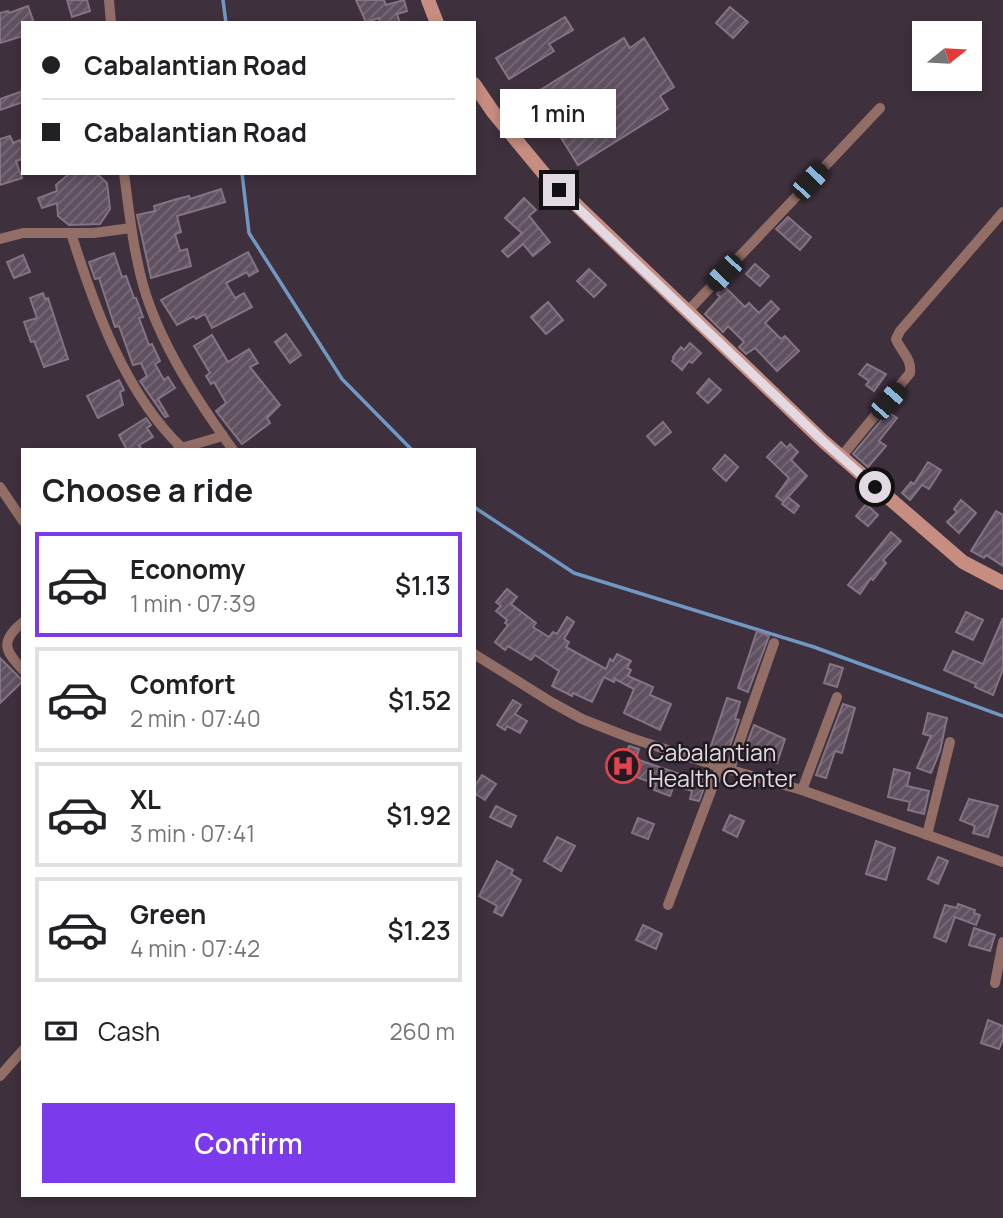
<!DOCTYPE html>
<html lang="en">
<head>
<meta charset="utf-8">
<style>
	:root { --surface:#fff; --page:#f2f2f2; --text:#202124; --muted:#757577; --line:#e0e0e0; --accent:#7c3aed }
	body { margin:0; font-family:Manrope,sans-serif; background:var(--page); color:var(--text); height:100vh; display:flex; flex-direction:column; font-size:26px; white-space:nowrap }
	* { box-sizing:border-box; margin:0 }
	p { font-size:23px; color:var(--muted) }
	.icon { flex:none; width:38px; height:38px; fill:none; stroke:currentColor; stroke-width:2; stroke-linecap:round; stroke-linejoin:round }
	.map { position:relative; flex:1; overflow:hidden }
	.sheet { position:absolute; left:21px; top:448px; width:455px; height:749px; display:flex; flex-direction:column; background:var(--surface); border-radius:0px; box-shadow:0 4px 10px #0003 }
	.sheet>* { flex:none }
	.hud { position:absolute; left:21px; top:21px; width:455px; height:154px; border-radius:0px; box-shadow:0 4px 10px #0003; display:grid; align-content:center; height:154px; padding:0 21px; background:var(--surface) }
	.needle { width:46px; rotate:72deg }
	.controls { position:absolute; left:912px; top:21px; display:grid; gap:14px }
	.controls a { display:grid; place-items:center; width:70px; height:70px; border-radius:0px; background:var(--surface); box-shadow:0 4px 10px #0003; font-size:35px }
	.end { position:absolute; width:32px; height:32px; margin:-16px; border:9px solid #e3d9e2; background:#111; box-shadow:0 0 0 4px #111 }
	.from { border-radius:50% }
	.bubble { position:absolute; height:49px; border-radius:0px; background:var(--surface); box-shadow:0 4px 10px #0003; font-size:23px; font-weight:600; line-height:49px; text-align:center }
	.car { position:absolute; width:21px; height:42px; margin:-21px -10px; border-radius:9px; box-shadow:0 0 5px 2px #0007; background:linear-gradient(#222 24%,#8ab4d8 0 40%,#222 0 76%,#8ab4d8 0 86%,#222 0) }
	.hud b { display:flex; align-items:center; gap:24px; height:66px; font-size:26px }
	.hud b+b { border-top:2px solid var(--line) }
	.hud i { width:18px; height:18px; background:var(--text) }
	ul { padding:0; list-style:none }
	li { display:flex; align-items:center; gap:21px; height:105px; margin:0 14px 10px; padding:0 7px; border:4px solid var(--line); border-radius:0px }
	li div { flex:1 }
	li b { display:block; font-size:26px }
	li em { font-style:normal; font-weight:600 }
	li.active { border-color:var(--accent) }
	li>.icon { width:63px; height:63px; stroke-width:1.5 }
	h2 { padding:0 21px; font-size:32px; line-height:84px }
	.pay { display:flex; align-items:center; gap:18px; height:77px; padding:0 21px; font-size:26px }
	.pay p { margin-inline-start:auto }
	.action { display:flex; gap:14px; margin-top:auto; padding:14px 21px }
	.action a { flex:1; height:80px; border-radius:0px; background:var(--accent); color:#fff; font-size:28px; font-weight:600; line-height:80px; text-align:center }
	.map>svg:first-child { display:block }
</style>
</head>
<body>
<div class="map">
<svg width="1003" height="1218" viewBox="0 0 1003 1218">
	<defs>
		<pattern id="building-hatch" width="6" height="6" patternUnits="userSpaceOnUse" patternTransform="scale(1.75)"><rect width="6" height="6" fill="#605161"/><path d="M-1 1l2-2M0 6l6-6M5 7l2-2" fill="none" stroke="#776977"/></pattern>
	</defs>
	<rect width="100%" height="100%" fill="#3f303e"/>
	<g fill="none" stroke-linecap="round" stroke-linejoin="round">
		<!-- stream -->
		<g stroke="#7098c2" stroke-width="3.5">
			<path d="M223,0L226,23"/>
			<path d="M242,173L249,233L342,379L412,450"/>
			<path d="M474,507L574,573L814,647L1003,716"/>
		</g>
	</g>
	<!-- building -->
	<g fill="url(#building-hatch)" stroke="#837384" stroke-width="2">
		<path d="M67,0H87L90,11L72,17Z"/>
		<path d="M356,0H384L386,5L404,0L407,11L397,14L400,23H380L379,18L366,22Z"/>
		<path d="M28,6L34,23H23V36L0,43V13L8,11L9,13Z"/>
		<path d="M730,7L748,22L733,38L716,23Z"/>
		<path d="M565,17L573,30L549,44L554,51L509,79L496,58Z"/>
		<path d="M624,38L630,48L644,38L674,87L660,96L668,109L578,165L534,94Z"/>
		<path d="M23,91V102L0,110V99Z"/>
		<path d="M10,136L13,143L20,140L23,147V159L16,161L22,178L0,185V139Z"/>
		<path d="M96,173L107,183L110,209L100,224L69,225L58,216L57,203L42,208L38,198L57,191L56,185L69,174Z"/>
		<path d="M221,189L225,202L177,216L181,232L175,234L180,251L187,249L191,266L151,278L137,215L155,211L154,206L177,199L189,196L190,199Z"/>
		<path d="M524,198L536,210L529,216L550,242L533,256L523,244L508,257L502,251L522,233L505,218Z"/>
		<path d="M788,217L811,237L800,250L776,229Z"/>
		<path d="M248,252L258,271L249,276L247,272L226,283L235,298L244,293L252,307L212,328L205,314L196,319L194,316L177,325L161,300Z"/>
		<path d="M114,253L122,277L126,276L134,298H136L143,317L139,318L149,345L152,344L160,361L155,364L164,380L168,377L175,388L158,399L168,416L165,417L140,381L147,376L141,363L133,365L119,326L115,327L99,278L95,279L89,262Z"/>
		<path d="M23,255L30,272L14,278L7,262Z"/>
		<path d="M755,264L769,276L760,286L746,274Z"/>
		<path d="M589,269L606,285L594,297L577,281Z"/>
		<path d="M724,286L745,307L749,303L759,313L771,301L779,309L765,323L781,339L785,336L799,351L777,371L755,348L746,354L739,347L744,342L728,326L723,332L705,314L720,297L717,294Z"/>
		<path d="M43,293L45,299L48,298L68,359L44,367L34,341L31,342L24,322L37,318L30,298Z"/>
		<path d="M548,302L563,320L546,334L531,317Z"/>
		<path d="M286,334L301,355L290,363L275,342Z"/>
		<path d="M212,335L228,362L249,349L258,363L250,367L280,405L267,418L270,423L242,444L216,411L226,403L225,401L214,382L211,384L206,376L210,373L194,346Z"/>
		<path d="M690,343L701,353L692,363L689,361L682,370L672,361L674,358L673,357L681,347L684,350Z"/>
		<path d="M867,364L886,374L874,391L866,385L869,381L859,374Z"/>
		<path d="M709,379L721,390L708,403L697,393Z"/>
		<path d="M119,380L124,390L120,392L123,405L98,418L87,396Z"/>
		<path d="M888,412L897,418L879,441L886,446L868,467L853,454Z"/>
		<path d="M146,418L151,425L147,428L153,437L139,445L142,450H127L119,435Z"/>
		<path d="M663,422L671,432L655,445L647,436Z"/>
		<path d="M781,442L787,448L790,444L798,452L791,460L807,476L788,497L799,506L794,513L782,504L788,497L783,502L776,496L789,478L767,457Z"/>
		<path d="M725,455L738,467L726,481L713,469Z"/>
		<path d="M928,462L941,470L929,489L922,485L910,500L902,493L911,482L914,484Z"/>
		<path d="M961,500L976,513L959,533L947,522L957,512L954,509Z"/>
		<path d="M866,504L878,515L868,526L856,516Z"/>
		<path d="M996,511L1003,515V566L986,555L984,558L971,551Z"/>
		<path d="M891,532L901,541L883,560L886,563L873,580L871,578L860,594L848,585Z"/>
		<path d="M507,589L517,597L511,604L536,623L533,627L549,637L553,632L557,634L567,617L574,622L564,639L569,642L566,647L606,669L610,659L613,661L617,654L631,661L627,668L631,670L628,676L653,687L650,695L671,704L660,730L624,713L634,689L615,679L614,682L604,677L592,702L573,693L572,696L552,686L559,671L535,655L531,660L508,646L505,650L495,642L508,625L505,623L507,620L496,611L501,606L496,602Z"/>
		<path d="M966,612L983,620L973,640L956,632Z"/>
		<path d="M1003,618V669L993,695L975,687L976,684L944,670L953,651L983,664Z"/>
		<path d="M757,631L769,636L748,692L738,688Z"/>
		<path d="M0,658L23,681L0,703Z"/>
		<path d="M830,664L843,668L837,687L824,683Z"/>
		<path d="M727,698L740,702L735,719L739,720L727,754L710,749Z"/>
		<path d="M513,700L521,705L515,714L527,721L520,733L507,726L505,730L497,725Z"/>
		<path d="M843,704L855,708L842,753L835,751L826,778L816,775Z"/>
		<path d="M928,713L947,718L940,751L931,773L917,768L931,736L923,734Z"/>
		<path d="M754,725L785,739L777,763L745,749Z"/>
		<path d="M629,746L639,749L636,759L662,768L695,779L697,771L709,774L699,801L690,799L692,791L674,785L670,796L654,790L656,784L631,775L628,782L616,778Z"/>
		<path d="M894,769L910,773L907,786L929,791L924,814L908,810L910,802L888,797Z"/>
		<path d="M482,775L496,784L485,800L474,793V787Z"/>
		<path d="M969,799L998,806L988,837L973,833L975,826L960,820Z"/>
		<path d="M496,806L516,816L511,827L490,817Z"/>
		<path d="M730,815L744,821L737,837L723,830Z"/>
		<path d="M638,818L654,824L648,839L632,833Z"/>
		<path d="M557,837L575,846L561,871L544,861Z"/>
		<path d="M876,841L895,848L886,880L866,874Z"/>
		<path d="M938,857L948,861L938,884L928,879Z"/>
		<path d="M497,861L513,870L511,874L521,880L502,916L494,912L497,906L479,896Z"/>
		<path d="M958,904L975,910L974,913L980,915L976,925L955,917L946,942L934,937L945,905L957,908Z"/>
		<path d="M643,925L662,934L656,949L636,940Z"/>
		<path d="M974,928L995,935L990,951L969,945Z"/>
		<path d="M988,1020L1003,1026V1039L999,1049L981,1043Z"/>
	</g>
	<g fill="none" stroke-linecap="round" stroke-linejoin="round">
		<!-- street -->
		<g stroke="#936e66" stroke-width="10">
			<path d="M109,0L111,23"/>
			<path d="M124,173C129,211 133,248 143,285C160,344 197,400 233,450"/>
			<path d="M71,233C94,306 125,394 182,448"/>
			<path d="M0,239L23,233H94L131,228"/>
			<path d="M687,312L880,108"/>
			<path d="M178,449L223,436"/>
			<path d="M841,457L910,373C912,358 901,352 896,339L900,331L1003,212"/>
			<path d="M0,487L23,521"/>
			<path d="M23,622C0,641 4,650 23,670"/>
			<path d="M474,654L551,702L582,719L628,737L720,767L802,790L1003,862"/>
			<path d="M730,769L774,643"/>
			<path d="M802,790L837,697"/>
			<path d="M927,835L950,742"/>
			<path d="M668,905L720,767"/>
			<path d="M995,983L1003,942"/>
			<path d="M0,1076L23,1050"/>
		</g>
		<!-- secondary -->
		<g stroke="#c78d80" stroke-width="14">
			<path d="M428,0L437,23"/>
			<path d="M474,84L493,112L545,175L823,441L963,562L1003,583"/>
		</g>
	</g>
	<g fill="none" stroke-linecap="round" stroke-linejoin="round">
		<!-- route -->
		<path stroke="#e3d9e2" stroke-width="9" d="M559,190L823,441L875,487"/>
	</g>
	<!-- icons -->
	<defs>
		<g id="hospital-ring" transform="scale(1.75)"><circle r="9.5" fill="#211a21" stroke="#e0444e" stroke-width="1.5"/><path d="M-5-5h3v3.5h4V-5h3V5h-3V1.5h-4V5h-3Z" fill="#e0444e"/></g>
	</defs>
	<g fill-rule="evenodd">
		<use href="#hospital-ring" x="623" y="766"/>
	</g>
	<g text-anchor="middle" stroke-width="5" stroke-linejoin="round" paint-order="stroke">
		<!-- poi labels -->
		<g font-size="23" fill="#e3d9e2" stroke="#211a21" text-anchor="start">
			<text x="648" y="761">Cabalantian<tspan x="648" dy="26">Health Center</tspan></text>
		</g>
	</g>
</svg>
<div class="controls">
<a><svg class="needle" viewBox="-14 -14 28 28"><path d="M0-13l5 13h-10z" fill="#e53935"/><path d="M0 13l5-13h-10z" fill="#757577"/></svg></a>
</div>
<i class="end from" style="left:875px;top:487px"></i>
<i class="end" style="left:559px;top:190px"></i>
<div class="bubble" style="left:500px;top:89px;width:116px">1 min</div>
<i class="car" style="left:810px;top:181px;rotate:43deg"></i>
<i class="car" style="left:724px;top:273px;rotate:223deg"></i>
<i class="car" style="left:888px;top:401px;rotate:41deg"></i>
<div class="hud">
<b><i class="from"></i>Cabalantian Road</b>
<b><i></i>Cabalantian Road</b>
</div>
<section class="sheet">
<h2>Choose a ride</h2>
<ul>
<li class="active"><svg class="icon" aria-label="car" viewBox="0 0 24 24"><path d="M5 17H2v-5l4-1 3-4h7l3 4 3 1v5h-3M9 17h6M6 11h13"/><circle cx="7" cy="17" r="2"/><circle cx="17" cy="17" r="2"/></svg><div><b>Economy</b><p>1 min · 07:39</p></div><em>$1.13</em></li>
<li><svg class="icon" aria-label="car" viewBox="0 0 24 24"><path d="M5 17H2v-5l4-1 3-4h7l3 4 3 1v5h-3M9 17h6M6 11h13"/><circle cx="7" cy="17" r="2"/><circle cx="17" cy="17" r="2"/></svg><div><b>Comfort</b><p>2 min · 07:40</p></div><em>$1.52</em></li>
<li><svg class="icon" aria-label="car" viewBox="0 0 24 24"><path d="M5 17H2v-5l4-1 3-4h7l3 4 3 1v5h-3M9 17h6M6 11h13"/><circle cx="7" cy="17" r="2"/><circle cx="17" cy="17" r="2"/></svg><div><b>XL</b><p>3 min · 07:41</p></div><em>$1.92</em></li>
<li><svg class="icon" aria-label="car" viewBox="0 0 24 24"><path d="M5 17H2v-5l4-1 3-4h7l3 4 3 1v5h-3M9 17h6M6 11h13"/><circle cx="7" cy="17" r="2"/><circle cx="17" cy="17" r="2"/></svg><div><b>Green</b><p>4 min · 07:42</p></div><em>$1.23</em></li>
</ul>
<div class="pay"><svg class="icon" aria-label="cash" viewBox="0 0 24 24"><path d="M3 7h18v10H3z"/><circle cx="12" cy="12" r="2"/></svg>Cash<p>260 m</p></div>
<div class="action"><a>Confirm</a></div>
</section>
</div>
</body>
</html>
